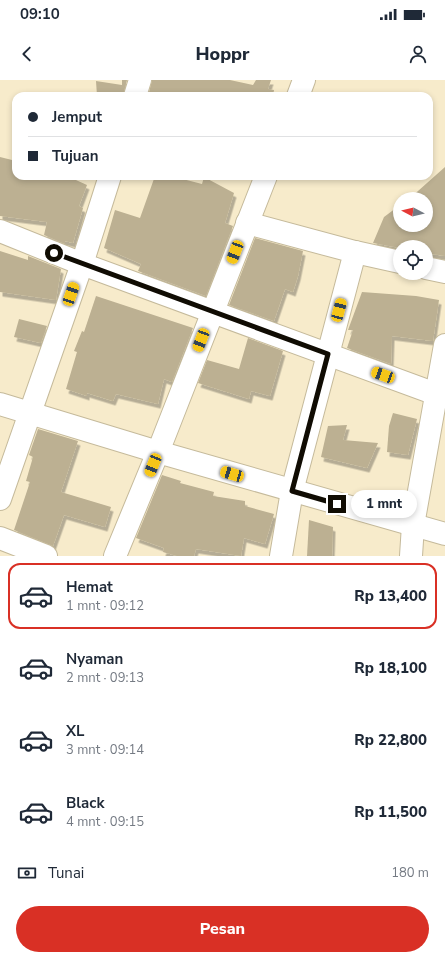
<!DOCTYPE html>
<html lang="id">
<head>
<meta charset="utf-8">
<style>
	:root { --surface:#fff; --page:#f2f2f3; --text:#1f2937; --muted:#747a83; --line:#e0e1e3; --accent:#d93025 }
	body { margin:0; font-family:"Nunito Sans",sans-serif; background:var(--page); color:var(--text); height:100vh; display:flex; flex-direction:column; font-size:15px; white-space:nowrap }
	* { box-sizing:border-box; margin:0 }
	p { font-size:13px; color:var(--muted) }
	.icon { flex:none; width:22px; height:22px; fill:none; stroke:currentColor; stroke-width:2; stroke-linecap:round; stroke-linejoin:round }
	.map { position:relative; height:476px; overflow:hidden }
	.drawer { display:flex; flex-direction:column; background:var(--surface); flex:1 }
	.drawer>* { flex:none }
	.banner { position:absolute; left:12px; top:12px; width:421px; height:88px; border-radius:12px; box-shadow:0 2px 6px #0003; display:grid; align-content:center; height:88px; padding:0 16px; background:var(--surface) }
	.needle { width:26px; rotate:277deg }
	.buttons { position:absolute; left:393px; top:112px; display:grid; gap:8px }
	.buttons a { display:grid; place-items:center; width:40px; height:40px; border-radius:50%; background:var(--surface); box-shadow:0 2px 6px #0003; font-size:20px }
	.end { position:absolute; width:18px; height:18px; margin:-9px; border:5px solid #100c03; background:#fff; box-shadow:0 0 0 2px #fff }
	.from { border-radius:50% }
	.bubble { position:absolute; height:28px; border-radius:14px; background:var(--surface); box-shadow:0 2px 6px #0003; font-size:13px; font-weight:800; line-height:28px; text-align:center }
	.car { position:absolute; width:12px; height:24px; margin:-12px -6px; border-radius:5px; box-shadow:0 0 3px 1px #0007; background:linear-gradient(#f5c518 24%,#345 0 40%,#f5c518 0 76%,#345 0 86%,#f5c518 0) }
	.banner b { display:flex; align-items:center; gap:14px; height:38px; font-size:15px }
	.banner b+b { border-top:1px solid var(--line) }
	.banner i { width:10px; height:10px; background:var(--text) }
	ul { padding:7px 0 0; list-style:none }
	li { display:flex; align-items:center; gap:12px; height:66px; margin:0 8px 6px; padding:0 8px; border:2px solid transparent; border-radius:12px }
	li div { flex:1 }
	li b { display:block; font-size:15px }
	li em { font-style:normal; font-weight:800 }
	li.active { border-color:var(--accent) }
	li>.icon { width:36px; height:36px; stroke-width:1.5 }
	.pay { display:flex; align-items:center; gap:10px; height:44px; padding:0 16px; font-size:15px }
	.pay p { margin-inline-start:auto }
	.cta { display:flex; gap:8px; margin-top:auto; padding:8px 16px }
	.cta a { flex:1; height:46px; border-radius:24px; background:var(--accent); color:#fff; font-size:16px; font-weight:800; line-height:46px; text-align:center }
	.status { display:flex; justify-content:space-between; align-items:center; height:28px; padding:0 20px; background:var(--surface); direction:ltr }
	.status svg { height:11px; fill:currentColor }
	header { display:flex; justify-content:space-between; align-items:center; height:52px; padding:0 16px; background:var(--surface); font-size:18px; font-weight:800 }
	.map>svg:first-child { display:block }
</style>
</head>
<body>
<div class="status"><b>09:10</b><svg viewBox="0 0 49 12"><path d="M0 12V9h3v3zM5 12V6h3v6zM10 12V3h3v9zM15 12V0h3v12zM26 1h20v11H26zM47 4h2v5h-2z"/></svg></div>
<header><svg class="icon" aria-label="back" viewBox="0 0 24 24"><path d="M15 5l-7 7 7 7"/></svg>Hoppr<svg class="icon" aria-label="person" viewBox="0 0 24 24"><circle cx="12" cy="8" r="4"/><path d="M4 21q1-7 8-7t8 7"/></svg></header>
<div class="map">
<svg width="445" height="476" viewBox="0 0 445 476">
	<defs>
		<filter id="shadow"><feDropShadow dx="2.5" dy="4.5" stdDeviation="0" flood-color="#0004"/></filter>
	</defs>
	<rect width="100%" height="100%" fill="#f7ebcb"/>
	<!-- building -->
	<g fill="#bcb092" filter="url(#shadow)">
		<path d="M122,0H127L123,16H97L96,1L122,5Z"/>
		<path d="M152,0H230L253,5L256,0H271L268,9L274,10L273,16H148Z"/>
		<path d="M0,77L16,81V96H67L87,105L79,126L83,128L73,163L65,161V164L44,155L47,142L0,136Z"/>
		<path d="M445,87V176L426,173V167H400V168L373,163L384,137L400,125V145H426V119H409Z"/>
		<path d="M155,96H171L202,104L204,97L234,113L225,143L233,146L206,216L138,191L141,184L104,168L115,130L140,138Z"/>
		<path d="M255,158L303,171L298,196L293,212L285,209L274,241L229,225Z"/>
		<path d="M0,171L28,180V176L61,189L56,220L0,212Z"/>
		<path d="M362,212L416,216L439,220L433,261L392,256L391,284L347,268L353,250H348Z"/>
		<path d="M96,216L193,248L172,302L164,299L158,324L116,314L113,321L87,313V316L66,309L77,272L74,271L82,251L84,252Z"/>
		<path d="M19,239L47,246L41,263L14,257Z"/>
		<path d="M248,258L283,271L270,316L251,311L249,319L198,303L207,280L239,289Z"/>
		<path d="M393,333L417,339L408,375L387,372L389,346Z"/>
		<path d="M347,345L343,360L378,363L367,388L321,377L328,346Z"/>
		<path d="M38,349L78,361L61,412L111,427L105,447L64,435L53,466L14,450L30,402L26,401L33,377L29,375Z"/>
		<path d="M162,395L181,401L180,403L214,412L213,416L245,421V426L274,434L265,464L244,458L241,476L196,469L194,476H177L163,472L164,468L136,458Z"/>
		<path d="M309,440L333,447L332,476H307Z"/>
	</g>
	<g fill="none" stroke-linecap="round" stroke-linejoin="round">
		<!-- minor casing -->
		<g stroke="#c5ba9b" stroke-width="24">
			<g id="minor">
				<path d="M135,16L140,0"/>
				<path d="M298,16L304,0"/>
				<path d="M247,143L355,172L400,182"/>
				<path d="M0,151L82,184L436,314"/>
				<path d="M426,188L445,192"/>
				<path d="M0,324L158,372L445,454"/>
				<path d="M0,419L82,184L110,96"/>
				<path d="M0,458L46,476"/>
				<path d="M115,476L158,372L266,96"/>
				<path d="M281,476L292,411L355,172"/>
				<path d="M411,476L413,445L445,265"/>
			</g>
		</g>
		<!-- minor -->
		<use href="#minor" stroke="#fff" stroke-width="22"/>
	</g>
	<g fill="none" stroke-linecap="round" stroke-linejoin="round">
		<!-- route -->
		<path stroke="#100c03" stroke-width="5" d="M54,173L328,274L292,411L337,424"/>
	</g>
</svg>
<div class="buttons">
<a><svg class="needle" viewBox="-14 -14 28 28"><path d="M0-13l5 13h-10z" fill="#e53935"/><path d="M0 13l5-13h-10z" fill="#747a83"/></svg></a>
<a><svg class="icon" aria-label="locate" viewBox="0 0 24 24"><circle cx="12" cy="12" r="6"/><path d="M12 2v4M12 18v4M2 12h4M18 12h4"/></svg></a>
</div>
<i class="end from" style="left:54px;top:173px"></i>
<i class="end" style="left:337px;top:424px"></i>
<div class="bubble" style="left:351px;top:410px;width:66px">1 mnt</div>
<i class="car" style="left:235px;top:172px;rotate:201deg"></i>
<i class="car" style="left:71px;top:214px;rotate:19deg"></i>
<i class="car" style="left:339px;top:230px;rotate:15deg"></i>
<i class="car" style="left:201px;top:260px;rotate:201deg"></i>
<i class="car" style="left:383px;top:295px;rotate:290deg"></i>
<i class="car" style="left:153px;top:385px;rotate:202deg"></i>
<i class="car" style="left:232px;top:394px;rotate:286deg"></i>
<div class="banner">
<b><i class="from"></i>Jemput</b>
<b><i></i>Tujuan</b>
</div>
</div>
<section class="drawer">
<ul>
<li class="active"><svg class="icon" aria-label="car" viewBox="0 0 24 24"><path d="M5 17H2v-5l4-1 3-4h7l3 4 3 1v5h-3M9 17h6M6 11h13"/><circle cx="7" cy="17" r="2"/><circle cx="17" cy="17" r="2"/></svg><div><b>Hemat</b><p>1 mnt · 09:12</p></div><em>Rp 13,400</em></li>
<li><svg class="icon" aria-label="car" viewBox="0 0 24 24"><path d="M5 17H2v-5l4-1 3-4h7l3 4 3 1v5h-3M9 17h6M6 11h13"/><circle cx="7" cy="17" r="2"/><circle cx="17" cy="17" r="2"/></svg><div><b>Nyaman</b><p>2 mnt · 09:13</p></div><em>Rp 18,100</em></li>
<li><svg class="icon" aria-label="car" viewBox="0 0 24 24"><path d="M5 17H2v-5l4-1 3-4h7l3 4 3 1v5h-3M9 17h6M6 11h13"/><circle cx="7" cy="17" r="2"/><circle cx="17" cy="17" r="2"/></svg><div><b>XL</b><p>3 mnt · 09:14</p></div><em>Rp 22,800</em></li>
<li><svg class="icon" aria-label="car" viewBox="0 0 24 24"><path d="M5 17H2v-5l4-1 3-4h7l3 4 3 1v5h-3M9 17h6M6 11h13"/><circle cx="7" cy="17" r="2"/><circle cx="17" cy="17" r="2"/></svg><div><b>Black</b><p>4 mnt · 09:15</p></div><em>Rp 11,500</em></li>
</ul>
<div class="pay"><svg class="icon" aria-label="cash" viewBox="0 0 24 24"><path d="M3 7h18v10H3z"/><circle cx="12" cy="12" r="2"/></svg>Tunai<p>180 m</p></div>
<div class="cta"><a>Pesan</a></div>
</section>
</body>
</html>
